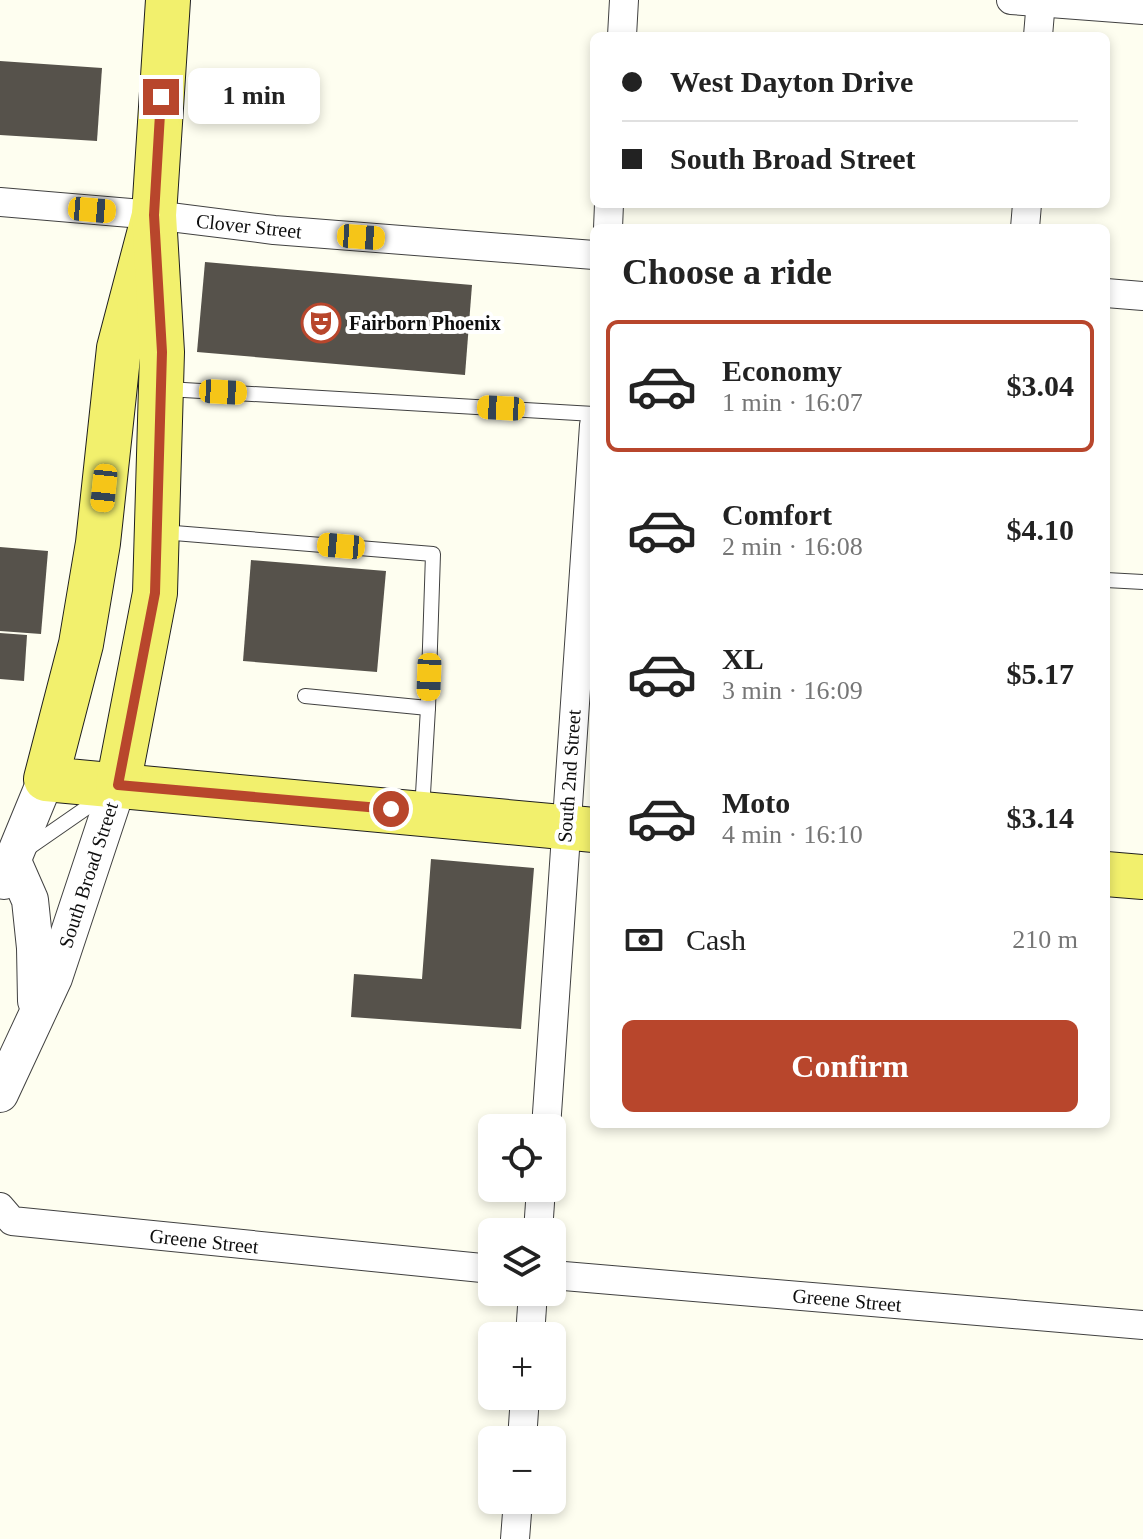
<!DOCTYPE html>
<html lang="en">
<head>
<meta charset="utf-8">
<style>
	:root { --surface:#fff; --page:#f6f6f6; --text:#222; --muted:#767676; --line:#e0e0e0; --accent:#b8462c }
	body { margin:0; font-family:"Times New Roman",serif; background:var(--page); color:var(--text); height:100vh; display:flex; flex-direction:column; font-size:30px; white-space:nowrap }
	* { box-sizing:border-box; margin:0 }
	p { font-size:26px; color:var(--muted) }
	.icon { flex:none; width:44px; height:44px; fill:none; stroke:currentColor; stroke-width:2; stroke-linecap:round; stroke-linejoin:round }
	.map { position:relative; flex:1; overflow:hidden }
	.drawer { position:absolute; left:590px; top:224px; width:520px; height:904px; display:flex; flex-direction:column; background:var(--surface); border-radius:12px; box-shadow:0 4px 12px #0003 }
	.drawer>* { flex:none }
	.top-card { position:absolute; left:590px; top:32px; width:520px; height:176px; border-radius:12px; box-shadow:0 4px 12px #0003; display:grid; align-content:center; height:176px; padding:0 32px; background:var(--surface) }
	.buttons { position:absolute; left:478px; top:1114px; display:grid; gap:16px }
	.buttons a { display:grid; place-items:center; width:88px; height:88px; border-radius:12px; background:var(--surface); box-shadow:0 4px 12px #0003; font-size:40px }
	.end { position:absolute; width:36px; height:36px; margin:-18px; border:10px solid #b8462c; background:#fff; box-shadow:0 0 0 4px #fff }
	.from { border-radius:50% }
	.bubble { position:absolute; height:56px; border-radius:12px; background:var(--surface); box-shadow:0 4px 12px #0003; font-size:26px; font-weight:700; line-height:56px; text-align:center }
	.car { position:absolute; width:24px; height:48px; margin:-24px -12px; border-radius:10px; box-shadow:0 0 6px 2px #0007; background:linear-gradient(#f5c518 24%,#345 0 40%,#f5c518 0 76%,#345 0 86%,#f5c518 0) }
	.top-card b { display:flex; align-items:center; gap:28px; height:76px; font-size:30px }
	.top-card b+b { border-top:2px solid var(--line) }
	.top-card i { width:20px; height:20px; background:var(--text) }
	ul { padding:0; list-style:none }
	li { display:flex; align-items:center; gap:24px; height:132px; margin:0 16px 12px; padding:0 16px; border:4px solid transparent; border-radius:12px }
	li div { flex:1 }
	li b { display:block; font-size:30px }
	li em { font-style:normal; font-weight:700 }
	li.selected { border-color:var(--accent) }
	li>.icon { width:72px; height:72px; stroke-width:1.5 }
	h2 { padding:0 32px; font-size:36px; line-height:96px }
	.pay { display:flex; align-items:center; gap:20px; height:88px; padding:0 32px; font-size:30px }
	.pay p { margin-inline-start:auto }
	.action { display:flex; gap:16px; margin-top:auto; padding:16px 32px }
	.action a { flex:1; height:92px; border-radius:12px; background:var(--accent); color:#fff; font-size:32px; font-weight:700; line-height:92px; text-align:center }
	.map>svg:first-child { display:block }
</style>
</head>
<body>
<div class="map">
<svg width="1143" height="1539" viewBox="0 0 1143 1539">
	<rect width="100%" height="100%" fill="#fefef0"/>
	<!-- building -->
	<g fill="#56524b">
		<path d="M0,61L102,68L97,141L0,135Z"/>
		<path d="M205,262L472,285L465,375L197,352Z"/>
		<path d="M0,547L48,551L41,634L0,631Z"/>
		<path d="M251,560L386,571L377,672L243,661Z"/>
		<path d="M0,633L27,635L24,681L0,679Z"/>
		<path d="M431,859L534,868L521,1029L351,1017L354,974L422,979Z"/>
	</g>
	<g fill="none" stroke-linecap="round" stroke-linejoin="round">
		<!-- service casing -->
		<g stroke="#414141" stroke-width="16">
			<g id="service">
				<path d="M167,389L594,414"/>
				<path d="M162,532L433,554L428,708L305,696"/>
				<path d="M1106,580L1143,582"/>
				<path d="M422,811L428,708"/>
				<path d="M27,849L105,795"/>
			</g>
		</g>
		<!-- minor casing -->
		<g stroke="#414141" stroke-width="30">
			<g id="minor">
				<path d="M1011,0L1143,10"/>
				<path d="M622,36L624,0"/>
				<path d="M1038,36L1041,0"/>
				<path d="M0,202L154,215L274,230L594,255"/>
				<path d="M608,228L609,204"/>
				<path d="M1025,228L1027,204"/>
				<path d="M1106,293L1143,296"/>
				<path d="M546,1128L594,425"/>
				<path d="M0,1207L12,1221L492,1269"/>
				<path d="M538,1232L541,1188"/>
				<path d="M552,1275L1143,1325"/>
				<path d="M530,1336L533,1292"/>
				<path d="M522,1440L525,1396"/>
				<path d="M515,1539L518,1500"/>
			</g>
		</g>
		<!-- tertiary casing -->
		<g stroke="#414141" stroke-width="38">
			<g id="tertiary">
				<path d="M12,859L30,900L35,948L36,1001"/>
				<path d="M4,881L46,779"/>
				<path d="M0,1094L54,978L118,785"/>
			</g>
		</g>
		<!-- primary casing -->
		<g stroke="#1f1f1f" stroke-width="46">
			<g id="primary">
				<path d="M154,215L119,348L98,543L81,644L46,779L594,830"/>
				<path d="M118,785L155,593L162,352L154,215L168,0"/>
				<path d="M1106,874L1143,877"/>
			</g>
		</g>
		<!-- service -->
		<use href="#service" stroke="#fff" stroke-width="14"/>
		<!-- minor -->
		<use href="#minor" stroke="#fff" stroke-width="28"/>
		<!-- tertiary -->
		<use href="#tertiary" stroke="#fff" stroke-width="36"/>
		<!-- primary -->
		<use href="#primary" stroke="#f2f06d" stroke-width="44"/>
	</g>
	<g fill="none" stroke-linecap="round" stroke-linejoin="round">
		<!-- route -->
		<path stroke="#b8462c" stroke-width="10" d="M161,97L154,215L162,352L155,593L118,785L391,809"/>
	</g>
	<!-- icons -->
	<defs>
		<g id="theatre-ring" transform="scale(2)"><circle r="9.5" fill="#fff" stroke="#b8462c" stroke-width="1.5"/><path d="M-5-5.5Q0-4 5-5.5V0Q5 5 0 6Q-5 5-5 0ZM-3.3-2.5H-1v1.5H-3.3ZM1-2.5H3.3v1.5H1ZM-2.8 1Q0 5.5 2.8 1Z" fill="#b8462c"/></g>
	</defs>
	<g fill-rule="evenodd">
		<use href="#theatre-ring" x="321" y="323"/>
	</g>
	<g text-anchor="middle" stroke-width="8" stroke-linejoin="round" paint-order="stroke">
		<!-- street labels -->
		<g font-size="20" fill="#0e0e0e" stroke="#fff">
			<text transform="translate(249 226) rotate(6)" y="7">Clover Street</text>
			<text transform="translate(569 776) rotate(-86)" y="7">South 2nd Street</text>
			<text transform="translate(88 875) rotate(-72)" y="7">South Broad Street</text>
			<text transform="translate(204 1241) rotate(6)" y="7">Greene Street</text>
			<text transform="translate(847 1300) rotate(5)" y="7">Greene Street</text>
		</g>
		<!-- poi labels -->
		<g font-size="20" font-weight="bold" fill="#0e0e0e" stroke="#fff" text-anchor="start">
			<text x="349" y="330">Fairborn Phoenix</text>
		</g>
	</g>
</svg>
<div class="buttons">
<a><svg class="icon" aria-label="locate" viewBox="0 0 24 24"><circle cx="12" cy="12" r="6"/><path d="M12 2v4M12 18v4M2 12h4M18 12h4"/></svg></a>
<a><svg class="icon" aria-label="layers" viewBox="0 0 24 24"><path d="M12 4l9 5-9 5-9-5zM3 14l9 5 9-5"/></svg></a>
<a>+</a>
<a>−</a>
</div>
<i class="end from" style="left:391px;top:809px"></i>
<i class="end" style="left:161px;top:97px"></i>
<div class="bubble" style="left:188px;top:68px;width:132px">1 min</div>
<i class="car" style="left:92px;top:210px;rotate:95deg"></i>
<i class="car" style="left:361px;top:237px;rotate:94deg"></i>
<i class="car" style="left:223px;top:392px;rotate:93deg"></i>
<i class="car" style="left:501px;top:408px;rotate:273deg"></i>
<i class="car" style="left:104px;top:488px;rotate:186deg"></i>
<i class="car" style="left:341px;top:546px;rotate:275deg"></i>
<i class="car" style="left:429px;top:677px;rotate:182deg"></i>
<div class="top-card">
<b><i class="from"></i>West Dayton Drive</b>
<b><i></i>South Broad Street</b>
</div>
<section class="drawer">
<h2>Choose a ride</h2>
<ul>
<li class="selected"><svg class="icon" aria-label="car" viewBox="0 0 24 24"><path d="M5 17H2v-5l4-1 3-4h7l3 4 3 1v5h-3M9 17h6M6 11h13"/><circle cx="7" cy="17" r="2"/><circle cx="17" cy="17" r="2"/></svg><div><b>Economy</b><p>1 min · 16:07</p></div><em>$3.04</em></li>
<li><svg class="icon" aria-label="car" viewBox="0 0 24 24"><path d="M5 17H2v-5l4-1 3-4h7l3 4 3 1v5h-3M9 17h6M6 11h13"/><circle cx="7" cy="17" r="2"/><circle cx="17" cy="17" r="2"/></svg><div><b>Comfort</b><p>2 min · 16:08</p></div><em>$4.10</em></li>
<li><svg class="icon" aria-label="car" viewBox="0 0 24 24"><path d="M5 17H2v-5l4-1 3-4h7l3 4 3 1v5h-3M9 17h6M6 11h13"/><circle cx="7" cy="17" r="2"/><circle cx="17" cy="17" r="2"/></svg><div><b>XL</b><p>3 min · 16:09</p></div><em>$5.17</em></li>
<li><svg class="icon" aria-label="car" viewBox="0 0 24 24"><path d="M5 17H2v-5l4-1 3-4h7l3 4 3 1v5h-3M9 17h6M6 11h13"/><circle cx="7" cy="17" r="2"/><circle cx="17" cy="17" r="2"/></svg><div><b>Moto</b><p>4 min · 16:10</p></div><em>$3.14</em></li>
</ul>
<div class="pay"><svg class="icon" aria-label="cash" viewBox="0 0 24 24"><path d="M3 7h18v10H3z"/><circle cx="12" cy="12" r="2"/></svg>Cash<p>210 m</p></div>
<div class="action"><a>Confirm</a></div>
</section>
</div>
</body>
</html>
